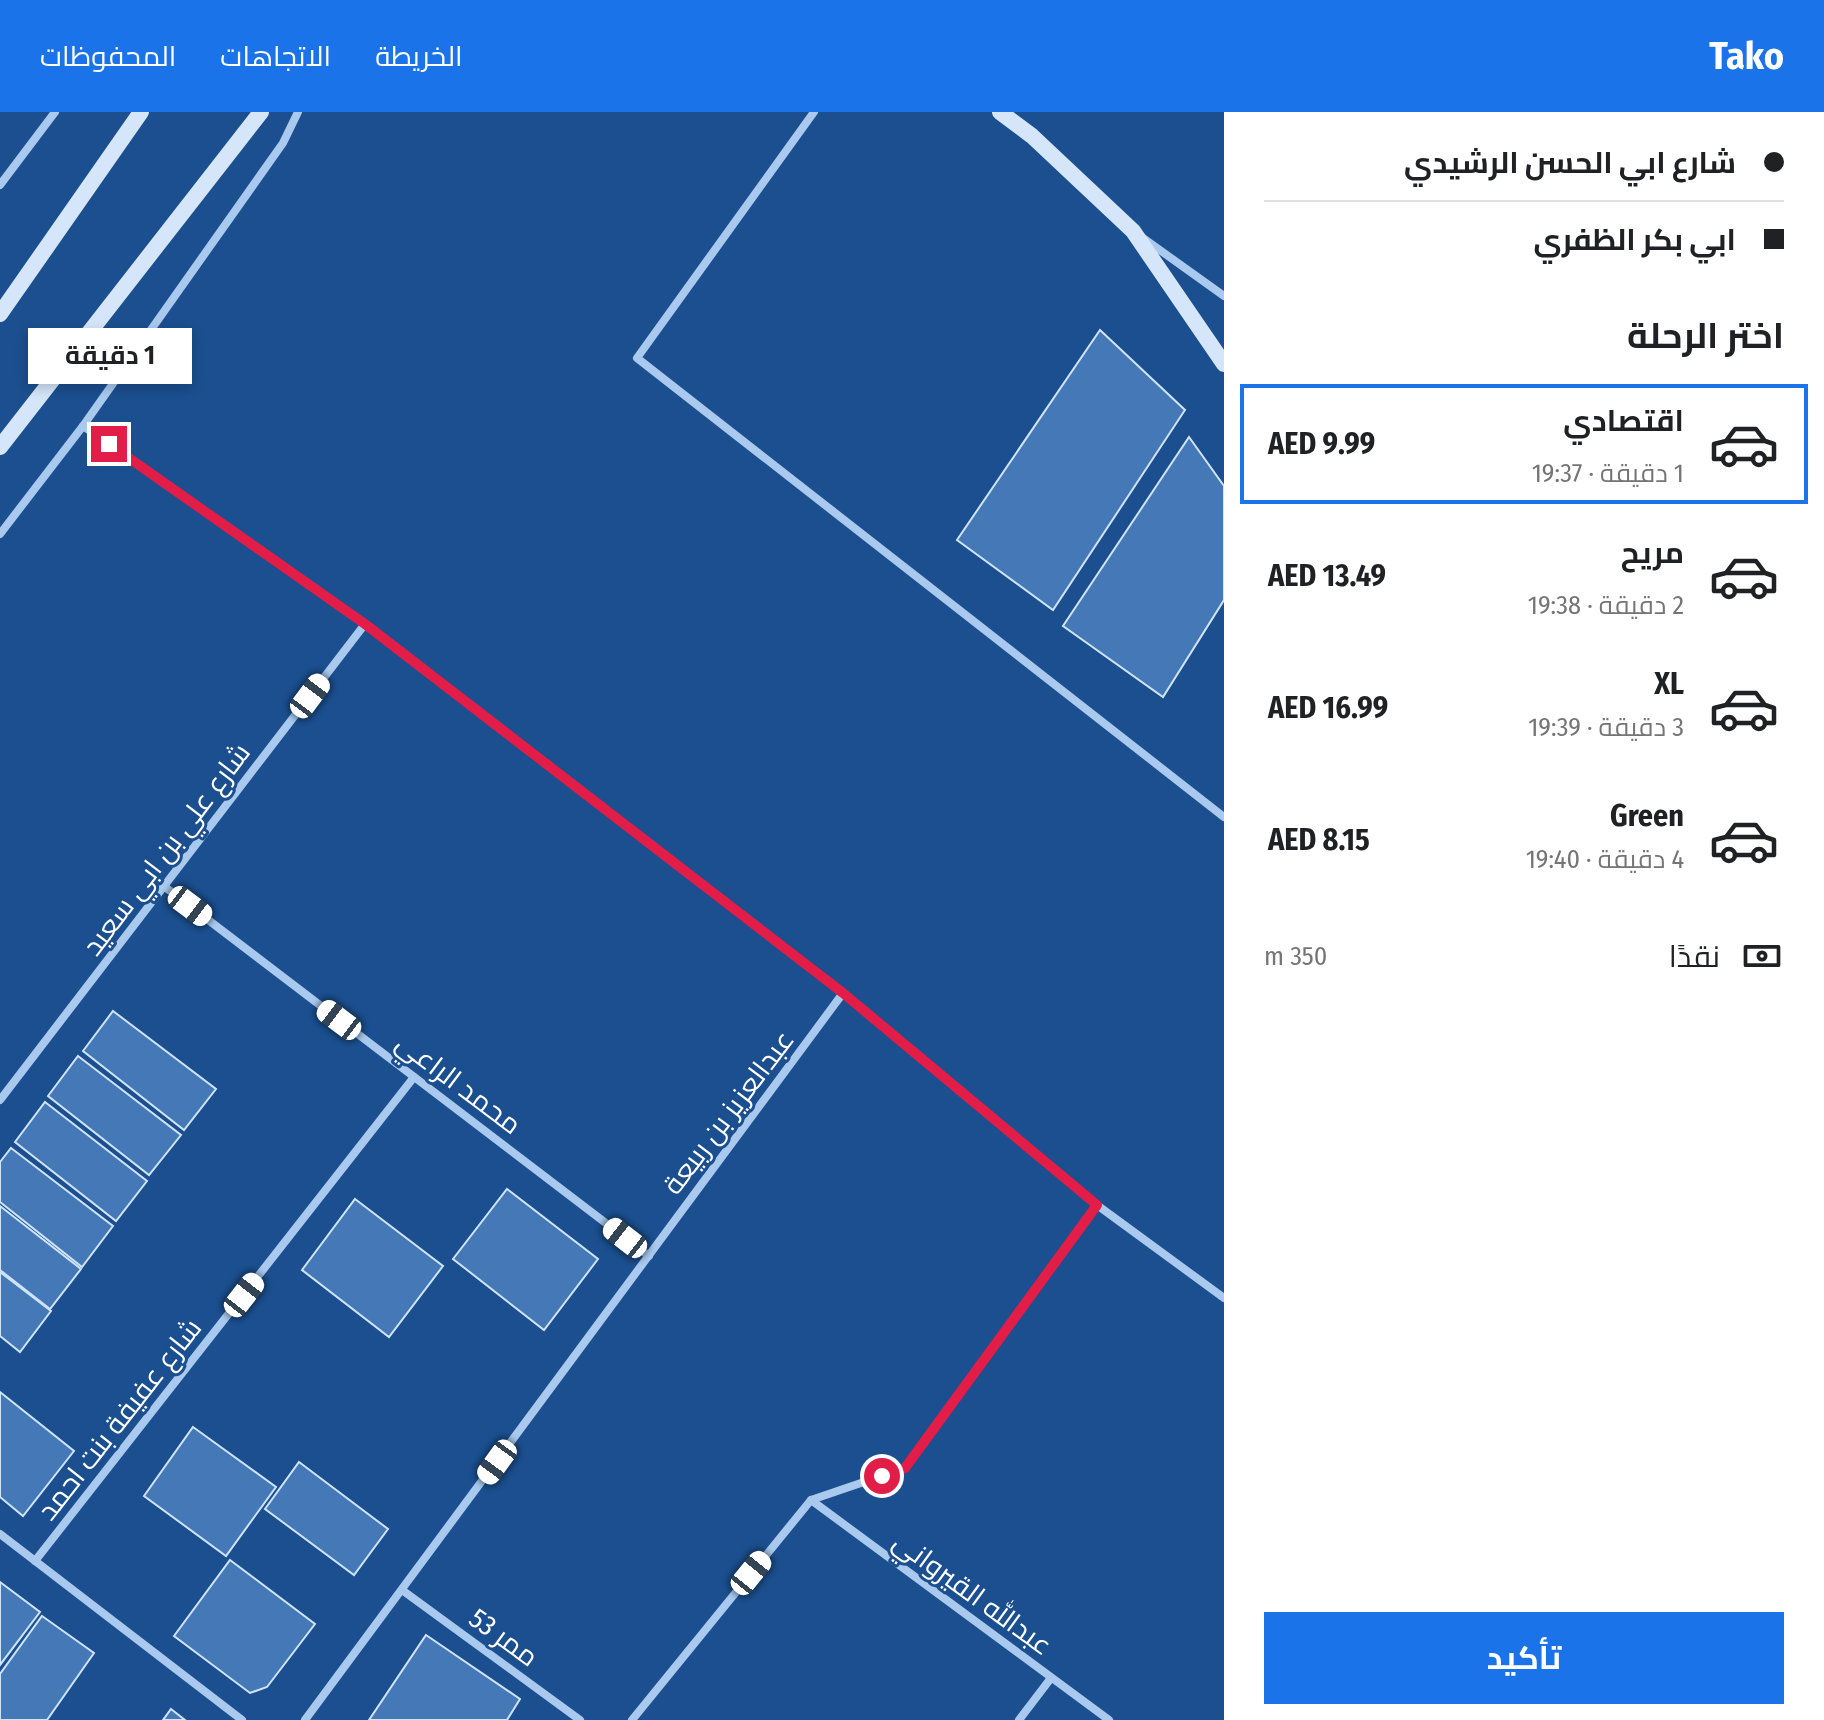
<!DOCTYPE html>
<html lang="ar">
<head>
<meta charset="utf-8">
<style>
	:root { --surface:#fff; --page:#f6f6f6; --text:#202124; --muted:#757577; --line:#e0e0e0; --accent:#1a73e8 }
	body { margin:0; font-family:"Fira Sans Condensed",Cairo,sans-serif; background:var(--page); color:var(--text); direction:rtl; height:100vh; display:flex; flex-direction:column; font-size:30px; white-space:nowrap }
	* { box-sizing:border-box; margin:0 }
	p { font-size:26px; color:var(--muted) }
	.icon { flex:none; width:44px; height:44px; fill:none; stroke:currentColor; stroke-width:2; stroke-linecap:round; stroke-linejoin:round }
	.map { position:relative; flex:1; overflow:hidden; direction:ltr }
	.panel { display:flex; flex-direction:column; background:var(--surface); width:600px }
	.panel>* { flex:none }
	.guide { display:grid; align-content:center; height:176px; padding:0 40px; background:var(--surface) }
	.end { position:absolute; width:36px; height:36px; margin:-18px; border:10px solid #e11d48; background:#fff; box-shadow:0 0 0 4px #fff }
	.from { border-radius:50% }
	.bubble { position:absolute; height:56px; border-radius:0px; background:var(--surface); box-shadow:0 4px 12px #0003; font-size:26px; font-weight:700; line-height:56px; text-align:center; direction:rtl }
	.car { position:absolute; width:24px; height:48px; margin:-24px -12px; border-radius:10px; box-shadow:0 0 6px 2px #0007; background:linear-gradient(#fff 24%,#345 0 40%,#fff 0 76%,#345 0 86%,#fff 0) }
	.guide b { display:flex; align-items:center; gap:28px; height:76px; font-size:30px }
	.guide b+b { border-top:2px solid var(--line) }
	.guide i { width:20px; height:20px; background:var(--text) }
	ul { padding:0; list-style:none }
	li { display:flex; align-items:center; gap:24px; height:120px; margin:0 16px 12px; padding:0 24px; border:4px solid transparent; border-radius:0px }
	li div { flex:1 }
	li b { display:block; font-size:30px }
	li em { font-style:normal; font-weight:700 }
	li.current { border-color:var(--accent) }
	li>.icon { width:72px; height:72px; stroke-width:1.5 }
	h2 { padding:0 40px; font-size:36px; line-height:96px }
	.pay { display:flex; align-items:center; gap:20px; height:88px; padding:0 40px; font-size:30px }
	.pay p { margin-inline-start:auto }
	.button { display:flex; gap:16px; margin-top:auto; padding:16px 40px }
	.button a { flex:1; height:92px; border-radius:0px; background:var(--accent); color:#fff; font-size:32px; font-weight:700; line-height:92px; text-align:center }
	header { display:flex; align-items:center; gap:48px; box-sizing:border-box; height:112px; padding:0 40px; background:var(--accent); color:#fff }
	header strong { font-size:38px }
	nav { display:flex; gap:44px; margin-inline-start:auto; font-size:28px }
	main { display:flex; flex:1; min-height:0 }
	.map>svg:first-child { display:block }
</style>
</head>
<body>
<header>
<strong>Tako</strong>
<nav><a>الخريطة</a><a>الاتجاهات</a><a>المحفوظات</a></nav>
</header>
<main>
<section class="panel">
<div class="guide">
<b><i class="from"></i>شارع ابي الحسن الرشيدي</b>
<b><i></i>ابي بكر الظفري</b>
</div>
<h2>اختر الرحلة</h2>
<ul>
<li class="current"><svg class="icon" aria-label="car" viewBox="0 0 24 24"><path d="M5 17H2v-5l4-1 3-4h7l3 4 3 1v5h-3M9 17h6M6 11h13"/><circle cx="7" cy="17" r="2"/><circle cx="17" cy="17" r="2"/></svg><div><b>اقتصادي</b><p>1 دقيقة · 19:37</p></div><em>AED 9.99</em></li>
<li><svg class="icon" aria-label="car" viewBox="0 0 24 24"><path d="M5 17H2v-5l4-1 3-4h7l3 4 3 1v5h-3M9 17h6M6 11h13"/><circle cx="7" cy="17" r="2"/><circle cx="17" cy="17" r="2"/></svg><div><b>مريح</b><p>2 دقيقة · 19:38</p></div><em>AED 13.49</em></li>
<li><svg class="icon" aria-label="car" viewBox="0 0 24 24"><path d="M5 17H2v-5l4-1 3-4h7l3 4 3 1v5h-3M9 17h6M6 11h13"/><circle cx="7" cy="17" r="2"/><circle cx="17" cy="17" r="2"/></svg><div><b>XL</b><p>3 دقيقة · 19:39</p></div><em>AED 16.99</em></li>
<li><svg class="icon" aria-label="car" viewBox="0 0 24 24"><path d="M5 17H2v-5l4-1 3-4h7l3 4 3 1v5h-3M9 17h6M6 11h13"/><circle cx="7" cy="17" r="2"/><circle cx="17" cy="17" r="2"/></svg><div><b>Green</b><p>4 دقيقة · 19:40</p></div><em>AED 8.15</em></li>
</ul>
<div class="pay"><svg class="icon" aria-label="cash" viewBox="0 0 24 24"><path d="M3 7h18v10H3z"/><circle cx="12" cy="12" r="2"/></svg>نقدًا<p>350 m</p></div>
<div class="button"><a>تأكيد</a></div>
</section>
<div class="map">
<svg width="1224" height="1608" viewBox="0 0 1224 1608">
	<rect width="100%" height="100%" fill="#1b4f8f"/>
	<!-- building -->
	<g fill="#4478b7" stroke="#cfe3fa" stroke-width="2">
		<path d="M1100,218L1185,298L1053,498L957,428Z"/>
		<path d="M1189,325L1224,374V488L1163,585L1063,514Z"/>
		<path d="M113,899L216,977L184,1018L83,939Z"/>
		<path d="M78,944L181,1023L149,1063L48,984Z"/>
		<path d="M45,990L147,1069L116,1109L15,1030Z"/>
		<path d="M11,1036L113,1114L82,1155L0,1090V1050Z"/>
		<path d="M507,1077L598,1147L544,1218L453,1147Z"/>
		<path d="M355,1087L443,1154L389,1225L302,1158Z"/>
		<path d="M0,1094L81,1157L50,1197L0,1158Z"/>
		<path d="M0,1160L51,1199L20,1240L0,1224Z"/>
		<path d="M0,1280L74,1339L23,1404L0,1385Z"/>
		<path d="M193,1315L276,1375L226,1444L144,1384Z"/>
		<path d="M299,1350L388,1417L354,1463L265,1397Z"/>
		<path d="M230,1448L315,1512L267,1575L250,1581L174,1524Z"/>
		<path d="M0,1470L40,1500L0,1553Z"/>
		<path d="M42,1504L94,1541L47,1608H0V1562Z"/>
		<path d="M426,1523L520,1587L507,1608H369Z"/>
		<path d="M171,1597L185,1608H163Z"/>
	</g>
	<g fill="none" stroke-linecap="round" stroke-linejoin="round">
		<!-- street -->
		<g stroke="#a9c9ee" stroke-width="8">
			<path d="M814,0L637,246L1224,705"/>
			<path d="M0,73L55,0"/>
			<path d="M1143,126L1224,184"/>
			<path d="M83,314L365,512L843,881L1097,1093L1224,1186"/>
			<path d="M0,422L83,314L283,31L298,0"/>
			<path d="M165,775L649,1144"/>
			<path d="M0,988L365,512"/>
			<path d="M811,1388L1109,1608"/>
			<path d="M0,1422L242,1608"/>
			<path d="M35,1449L414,965"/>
			<path d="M402,1478L580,1608"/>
			<path d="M305,1608L843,881"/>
			<path d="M632,1608L811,1388L905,1356L1097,1093"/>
			<path d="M1019,1608L1051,1566"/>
		</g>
		<!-- secondary -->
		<g stroke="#d6e6fa" stroke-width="16">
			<path d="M1000,0L1032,24L1133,119L1224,252"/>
			<path d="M0,202L141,0"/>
			<path d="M0,335L261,0"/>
		</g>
	</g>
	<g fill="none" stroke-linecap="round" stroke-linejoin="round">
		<!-- route -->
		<path stroke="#e11d48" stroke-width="10" d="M109,332L365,512L843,881L1097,1093L905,1356L882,1364"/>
	</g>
	<g text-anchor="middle" stroke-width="6" stroke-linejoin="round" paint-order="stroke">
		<!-- street labels -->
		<g font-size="28" fill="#fff" stroke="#1b4f8f">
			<text transform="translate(166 737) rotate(-53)" y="10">شارع علي بن ابي سعيد</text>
			<text transform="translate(459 971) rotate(37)" y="10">محمد الراعي</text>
			<text transform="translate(728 1000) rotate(-53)" y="10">عبدالعزيز بن ربيعة</text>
			<text transform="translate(119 1307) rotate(-52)" y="10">شارع عفيفة بنت احمد</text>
			<text transform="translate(973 1481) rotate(36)" y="10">عبدالله القيرواني</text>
			<text transform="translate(504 1525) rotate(36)" y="10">ممر 53</text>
		</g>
	</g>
</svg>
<i class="end from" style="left:882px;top:1364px"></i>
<i class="end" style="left:109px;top:332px"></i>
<div class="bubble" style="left:28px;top:216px;width:164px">1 دقيقة</div>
<i class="car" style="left:310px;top:584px;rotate:37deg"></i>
<i class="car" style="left:190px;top:794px;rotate:127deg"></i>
<i class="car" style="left:339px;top:908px;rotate:307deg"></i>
<i class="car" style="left:625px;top:1126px;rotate:308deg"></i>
<i class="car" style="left:244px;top:1183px;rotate:38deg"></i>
<i class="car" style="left:497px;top:1350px;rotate:216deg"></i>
<i class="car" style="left:751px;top:1461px;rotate:39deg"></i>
</div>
</main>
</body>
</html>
